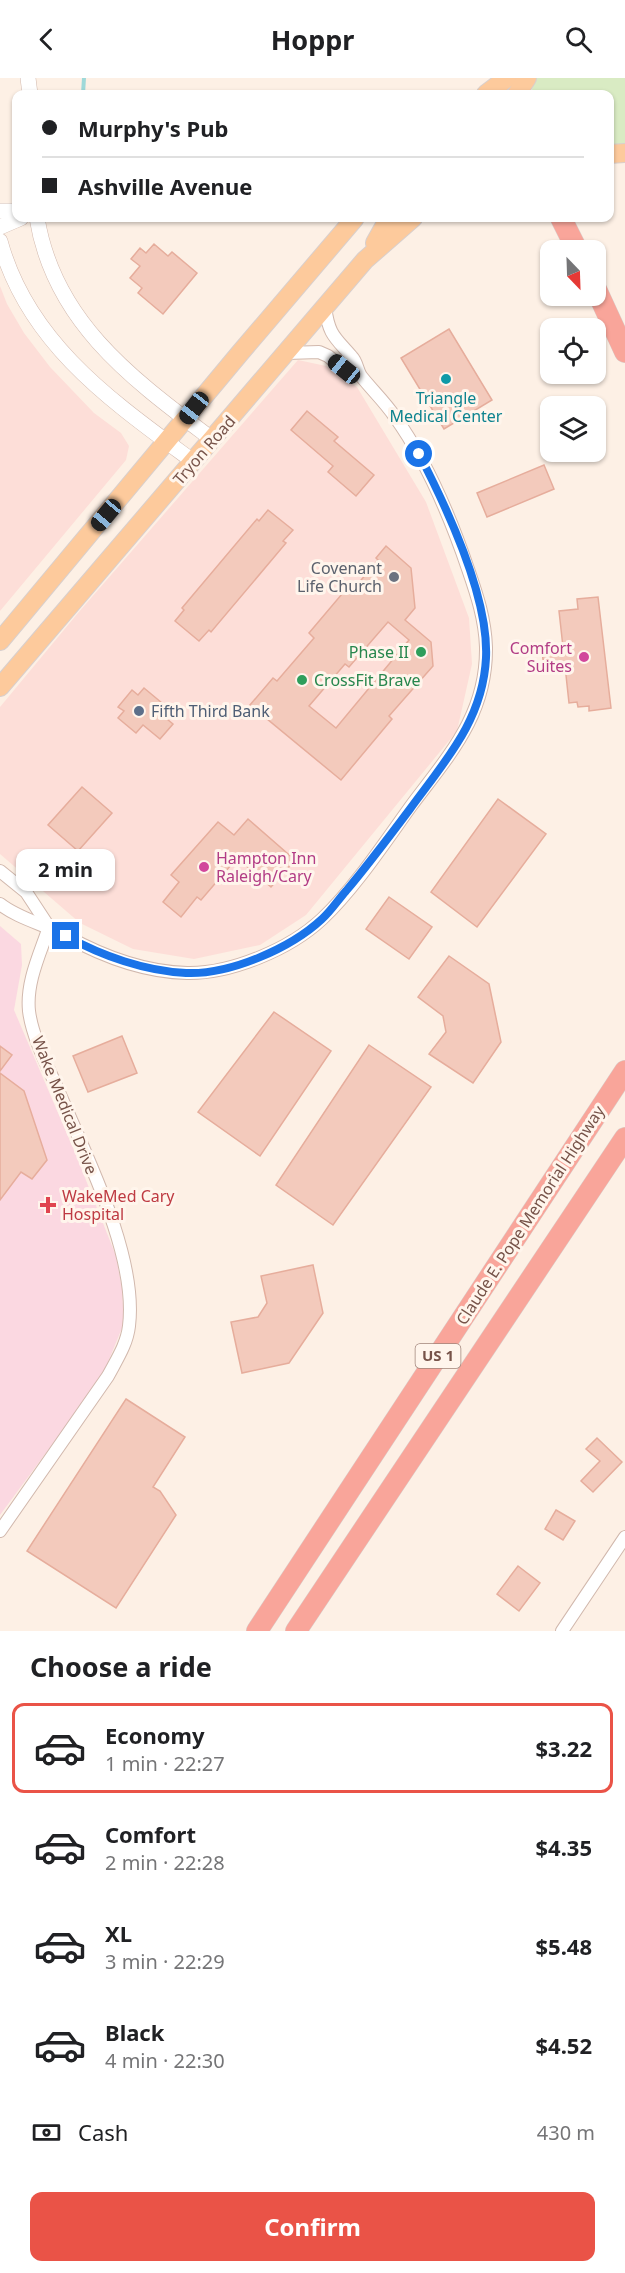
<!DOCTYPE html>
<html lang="en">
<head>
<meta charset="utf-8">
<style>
	:root { --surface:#fff; --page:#f2f2f2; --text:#202124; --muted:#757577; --line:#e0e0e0; --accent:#ea5347 }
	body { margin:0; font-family:"Noto Sans",sans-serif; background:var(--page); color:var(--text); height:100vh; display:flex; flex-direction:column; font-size:22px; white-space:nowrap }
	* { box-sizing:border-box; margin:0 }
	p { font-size:20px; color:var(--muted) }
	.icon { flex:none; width:33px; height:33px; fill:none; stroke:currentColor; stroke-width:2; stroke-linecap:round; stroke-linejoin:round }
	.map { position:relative; height:1553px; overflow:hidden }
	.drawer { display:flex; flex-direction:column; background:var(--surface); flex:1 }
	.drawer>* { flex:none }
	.guide { position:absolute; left:12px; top:12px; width:602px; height:132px; border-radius:12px; box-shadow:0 2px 4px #0004; display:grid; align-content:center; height:132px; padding:0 30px; background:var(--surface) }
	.needle { width:39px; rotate:157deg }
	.controls { position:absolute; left:540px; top:162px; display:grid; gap:12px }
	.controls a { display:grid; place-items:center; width:66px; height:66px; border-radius:12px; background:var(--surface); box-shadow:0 2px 4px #0004; font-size:30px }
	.end { position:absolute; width:27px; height:27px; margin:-14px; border:8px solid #1a73e8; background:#fff; box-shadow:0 0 0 3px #fff }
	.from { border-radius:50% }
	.bubble { position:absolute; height:42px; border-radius:12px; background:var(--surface); box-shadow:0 2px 4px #0004; font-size:20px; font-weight:700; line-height:42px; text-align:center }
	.car { position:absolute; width:18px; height:36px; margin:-18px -9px; border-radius:8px; box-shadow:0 0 4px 2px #0007; background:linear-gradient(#222 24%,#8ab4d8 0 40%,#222 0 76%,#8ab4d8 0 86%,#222 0) }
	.guide b { display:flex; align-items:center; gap:21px; height:57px; font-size:22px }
	.guide b+b { border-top:2px solid var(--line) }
	.guide i { width:15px; height:15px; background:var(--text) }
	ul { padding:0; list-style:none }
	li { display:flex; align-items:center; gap:18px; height:90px; margin:0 12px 9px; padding:0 18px; border:3px solid transparent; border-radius:12px }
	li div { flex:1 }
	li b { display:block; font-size:22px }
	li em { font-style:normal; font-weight:700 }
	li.active { border-color:var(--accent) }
	li>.icon { width:54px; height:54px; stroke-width:1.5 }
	h2 { padding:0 30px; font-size:27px; line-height:72px }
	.pay { display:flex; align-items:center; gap:15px; height:66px; padding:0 30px; font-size:22px }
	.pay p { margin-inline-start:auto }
	.button { display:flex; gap:12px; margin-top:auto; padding:12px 30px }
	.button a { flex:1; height:69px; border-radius:12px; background:var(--accent); color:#fff; font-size:24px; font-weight:700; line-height:69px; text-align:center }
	header { display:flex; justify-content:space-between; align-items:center; height:78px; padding:0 30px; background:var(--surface); font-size:27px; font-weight:700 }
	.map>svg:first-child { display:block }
</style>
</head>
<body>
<header><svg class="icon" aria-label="back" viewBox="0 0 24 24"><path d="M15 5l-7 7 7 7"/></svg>Hoppr<svg class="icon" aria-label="search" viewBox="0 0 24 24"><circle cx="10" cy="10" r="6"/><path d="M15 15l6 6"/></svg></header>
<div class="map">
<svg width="625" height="1553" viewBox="0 0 625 1553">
	<rect width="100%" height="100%" fill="#fdf0e5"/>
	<!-- commercial -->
	<g fill="#fdded8">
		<path d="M0,208L7,226L24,255L50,289L94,335L121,355L129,368L126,382L0,533Z"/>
		<path d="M298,282L326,288L357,309L426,424L469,540L472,586L457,653L306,837L260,867L194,881L133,871L80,845L0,776V629L78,535Z"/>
	</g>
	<!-- medical -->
	<path fill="#fbd8e1" d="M0,848L21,866L22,887L14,932L76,1077L116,1178L122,1211L124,1245L102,1299L0,1437Z"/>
	<!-- green -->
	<path fill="#d9ebc3" d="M535,0H625V67L609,68V16H533L532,11Z"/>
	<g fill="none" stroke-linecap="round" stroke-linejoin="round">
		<!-- stream -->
		<path stroke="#9fd9d9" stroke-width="4" d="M83,16L84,0"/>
	</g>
	<!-- building -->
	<g fill="#f3cabc" stroke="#e6ad9c" stroke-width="1.5" fill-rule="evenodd">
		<path d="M154,166L168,178L172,174L197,195L163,236L138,215L142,210L130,200L140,188L131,181L140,170L146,175Z"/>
		<path d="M449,251L492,322L444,351L401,280Z"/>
		<path d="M307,333L338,359L334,363L374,397L356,418L328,394L333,388L291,352Z"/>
		<path d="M544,387L554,411L487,439L477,415Z"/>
		<path d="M268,432L293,452L283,463L286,465L211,554L209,552L199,563L175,543L184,532L182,530L257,441L259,443Z"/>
		<path d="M386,468L411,490L415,530L405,542L431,564L433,588L389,638L392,641L341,702L250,627L273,600L277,603L314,560L309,555L347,510L351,514L378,482L376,480ZM388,544L409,562L336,650L309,628L345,586L349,589Z"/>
		<path d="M598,519L611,630L589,633V628L578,629L577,624L569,625L565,588L544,591L542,572L563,569L559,533L578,531L577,521Z"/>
		<path d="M144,610L162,625L156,632L173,646L160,661L143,647L136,655L118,640L124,633L118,629L132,612L138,617Z"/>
		<path d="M82,709L112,735L78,773L48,747Z"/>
		<path d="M498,721L546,756L477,849L431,814Z"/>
		<path d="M248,741L295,782L271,809L237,780L201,822L197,819L181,839L163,824L179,804L171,797L218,744L234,757Z"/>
		<path d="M389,819L432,849L409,881L366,851Z"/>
		<path d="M449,878L489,906L501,964L473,1005L429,976L446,954L443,938L418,919Z"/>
		<path d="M274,934L331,973L260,1078L198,1034Z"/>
		<path d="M122,958L137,995L88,1014L73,978Z"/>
		<path d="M369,967L431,1009L333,1147L276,1107Z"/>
		<path d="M0,968L12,977L0,993Z"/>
		<path d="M0,995L24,1013L47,1082L32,1101L21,1094L0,1122Z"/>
		<path d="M313,1187L323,1235L289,1285L242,1295L231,1244L258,1239L267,1225L261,1198Z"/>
		<path d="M126,1321L185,1359L153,1409L160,1413L176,1437L116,1530L27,1473Z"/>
		<path d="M597,1360L622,1384L593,1414L581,1403L600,1383L586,1371Z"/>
		<path d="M556,1432L575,1443L563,1462L545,1451Z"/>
		<path d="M518,1488L540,1505L519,1533L497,1516Z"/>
	</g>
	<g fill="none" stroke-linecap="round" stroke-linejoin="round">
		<!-- minor casing -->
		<g stroke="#d1b8ad" stroke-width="14">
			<g id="minor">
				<path d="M287,275L319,274L328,278L344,291L359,296"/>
				<path d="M0,793L26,814L49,849"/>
				<path d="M0,826C19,841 44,846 66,858C102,878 145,894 187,895C231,896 290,871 322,841C354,811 385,764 411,728C449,677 487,637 486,569C485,541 477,517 468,491C450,438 428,385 395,339C385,324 372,312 361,298C357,292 357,284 352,279C335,259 329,258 325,229"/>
				<path d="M0,1453L108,1298C117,1281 127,1266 129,1248C138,1176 83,1072 55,1005C45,983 32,957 29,933C26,904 40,876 49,849"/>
				<path d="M562,1553L625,1459"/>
			</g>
		</g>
		<!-- tertiary casing -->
		<g stroke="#d1b8ad" stroke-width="16">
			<g id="tertiary">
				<path d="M28,0L30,16"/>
				<path d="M0,133H16"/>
				<path d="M37,140C54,245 134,302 213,362"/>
				<path d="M0,149L21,140"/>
				<path d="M0,163C28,266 113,324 194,384"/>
			</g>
		</g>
		<!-- primary casing -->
		<g stroke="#d9cfcc" stroke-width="20">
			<g id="primary">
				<path d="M486,16L507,0"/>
				<path d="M517,16L527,0"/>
				<path d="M609,76L625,75"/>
				<path d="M375,165L389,140"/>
				<path d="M0,563L240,275L355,140"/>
				<path d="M0,609L365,182L413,140"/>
			</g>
		</g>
		<!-- motorway casing -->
		<g stroke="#d9cfcc" stroke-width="22">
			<g id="motorway">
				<path d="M561,140L577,172"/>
				<path d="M596,211L625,274"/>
				<path d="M257,1553L625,993"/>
				<path d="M296,1553L625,1060"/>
			</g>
		</g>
		<!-- minor -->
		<use href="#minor" stroke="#fff" stroke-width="12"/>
		<!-- tertiary -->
		<use href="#tertiary" stroke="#fff" stroke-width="15"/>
		<!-- primary -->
		<use href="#primary" stroke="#fdca9c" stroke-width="18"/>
		<!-- motorway -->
		<use href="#motorway" stroke="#f9a59a" stroke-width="21"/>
	</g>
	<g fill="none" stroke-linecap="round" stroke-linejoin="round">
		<!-- route -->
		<path stroke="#1a73e8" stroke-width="8" d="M66,858C102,878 145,893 186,895C230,897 291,870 322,841C331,833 338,822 346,813C368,787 389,759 410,731C445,683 483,642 486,580C489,519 447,430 419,376"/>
	</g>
	<!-- markers -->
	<circle fill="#0f9aa8" stroke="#fff5ec" stroke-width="2" cx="446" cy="301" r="6"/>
	<circle fill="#6b7280" stroke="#fff5ec" stroke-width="2" cx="394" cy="499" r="6"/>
	<g fill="#2e9e5b" stroke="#fff5ec" stroke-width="2">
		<circle cx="421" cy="574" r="6"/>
		<circle cx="302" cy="602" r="6"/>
	</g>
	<g fill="#d1479c" stroke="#fff5ec" stroke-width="2">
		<circle cx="584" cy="579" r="6"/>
		<circle cx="204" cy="789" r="6"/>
	</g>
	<circle fill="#5c6f8a" stroke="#fff5ec" stroke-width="2" cx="139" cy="633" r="6"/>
	<path fill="#e0444e" stroke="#fff5ec" stroke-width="2" d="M45 1118h6v6h6v6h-6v6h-6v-6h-6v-6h6z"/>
	<g text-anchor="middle" stroke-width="6" stroke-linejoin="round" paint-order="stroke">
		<!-- shield labels -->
		<rect fill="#fff5ec" stroke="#a0847a" stroke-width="1.5" x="415.5" y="1266" width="45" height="24" rx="4.5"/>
		<g font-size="15" font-weight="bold" fill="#775349">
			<text x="438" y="1283">US 1</text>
		</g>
		<!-- culture labels -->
		<g font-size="16" fill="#0d838f" stroke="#fff5ec">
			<text x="446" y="326">Triangle<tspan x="446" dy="18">Medical Center</tspan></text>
		</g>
		<!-- street labels -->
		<g font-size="16" fill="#775349" stroke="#fff5ec">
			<text transform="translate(204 372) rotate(-49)" y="6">Tryon Road</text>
			<text transform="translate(65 1027) rotate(68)" y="6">Wake Medical Drive</text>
			<text transform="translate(530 1137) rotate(-57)" y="6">Claude E. Pope Memorial Highway</text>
		</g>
		<!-- worship labels -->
		<g font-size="16" fill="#5b616d" stroke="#fff5ec" text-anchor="end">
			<text x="382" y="496">Covenant<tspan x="382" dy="18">Life Church</tspan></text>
		</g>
		<!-- hotel labels -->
		<g font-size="16" fill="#b23c85" stroke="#fff5ec" text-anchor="end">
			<text x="572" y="576">Comfort<tspan x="572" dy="18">Suites</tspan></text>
			<text x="216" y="786" text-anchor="start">Hampton Inn<tspan x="216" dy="18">Raleigh/Cary</tspan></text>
		</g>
		<!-- leisure labels -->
		<g font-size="16" fill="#27864d" stroke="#fff5ec" text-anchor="end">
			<text x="409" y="580">Phase II</text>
			<text x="314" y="608" text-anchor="start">CrossFit Brave</text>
		</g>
		<!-- service labels -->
		<g font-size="16" fill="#4e5e75" stroke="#fff5ec" text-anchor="start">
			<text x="151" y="639">Fifth Third Bank</text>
		</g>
		<!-- health labels -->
		<g font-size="16" fill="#be3a42" stroke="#fff5ec" text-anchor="start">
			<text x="62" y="1124">WakeMed Cary<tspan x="62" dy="18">Hospital</tspan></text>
		</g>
	</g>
</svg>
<div class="controls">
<a><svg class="needle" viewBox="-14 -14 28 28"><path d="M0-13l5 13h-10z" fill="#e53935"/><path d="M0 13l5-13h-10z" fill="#757577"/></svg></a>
<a><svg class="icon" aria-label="locate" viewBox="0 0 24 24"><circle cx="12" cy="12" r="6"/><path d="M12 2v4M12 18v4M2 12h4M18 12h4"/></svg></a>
<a><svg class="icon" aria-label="layers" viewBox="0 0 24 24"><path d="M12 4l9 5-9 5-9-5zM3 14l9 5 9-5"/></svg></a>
</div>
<i class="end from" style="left:419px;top:376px"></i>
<i class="end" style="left:66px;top:858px"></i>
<div class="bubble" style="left:16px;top:771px;width:99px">2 min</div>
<i class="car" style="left:344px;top:291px;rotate:309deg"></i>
<i class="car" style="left:194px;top:330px;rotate:218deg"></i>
<i class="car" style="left:106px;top:437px;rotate:220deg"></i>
<div class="guide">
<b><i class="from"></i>Murphy's Pub</b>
<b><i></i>Ashville Avenue</b>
</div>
</div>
<section class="drawer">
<h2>Choose a ride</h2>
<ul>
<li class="active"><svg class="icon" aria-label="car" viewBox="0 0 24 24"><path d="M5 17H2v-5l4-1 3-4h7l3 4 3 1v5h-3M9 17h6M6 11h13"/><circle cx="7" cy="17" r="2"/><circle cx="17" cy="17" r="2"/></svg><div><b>Economy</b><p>1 min · 22:27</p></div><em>$3.22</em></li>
<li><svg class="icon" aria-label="car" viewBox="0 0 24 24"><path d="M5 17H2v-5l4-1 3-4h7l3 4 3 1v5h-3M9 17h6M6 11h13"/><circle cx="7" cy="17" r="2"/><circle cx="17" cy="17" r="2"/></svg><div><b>Comfort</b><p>2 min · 22:28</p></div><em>$4.35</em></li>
<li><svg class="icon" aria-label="car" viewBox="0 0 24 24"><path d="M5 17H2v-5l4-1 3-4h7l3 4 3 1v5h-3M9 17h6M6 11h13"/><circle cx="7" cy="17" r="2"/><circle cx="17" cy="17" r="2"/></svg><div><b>XL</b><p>3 min · 22:29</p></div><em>$5.48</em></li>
<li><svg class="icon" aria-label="car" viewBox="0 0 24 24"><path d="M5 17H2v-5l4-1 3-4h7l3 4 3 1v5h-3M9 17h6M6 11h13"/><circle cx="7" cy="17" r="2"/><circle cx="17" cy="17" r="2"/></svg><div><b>Black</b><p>4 min · 22:30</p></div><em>$4.52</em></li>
</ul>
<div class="pay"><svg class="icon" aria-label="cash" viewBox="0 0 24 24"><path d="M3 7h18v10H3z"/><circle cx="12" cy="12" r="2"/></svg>Cash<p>430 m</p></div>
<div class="button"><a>Confirm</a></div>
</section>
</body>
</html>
